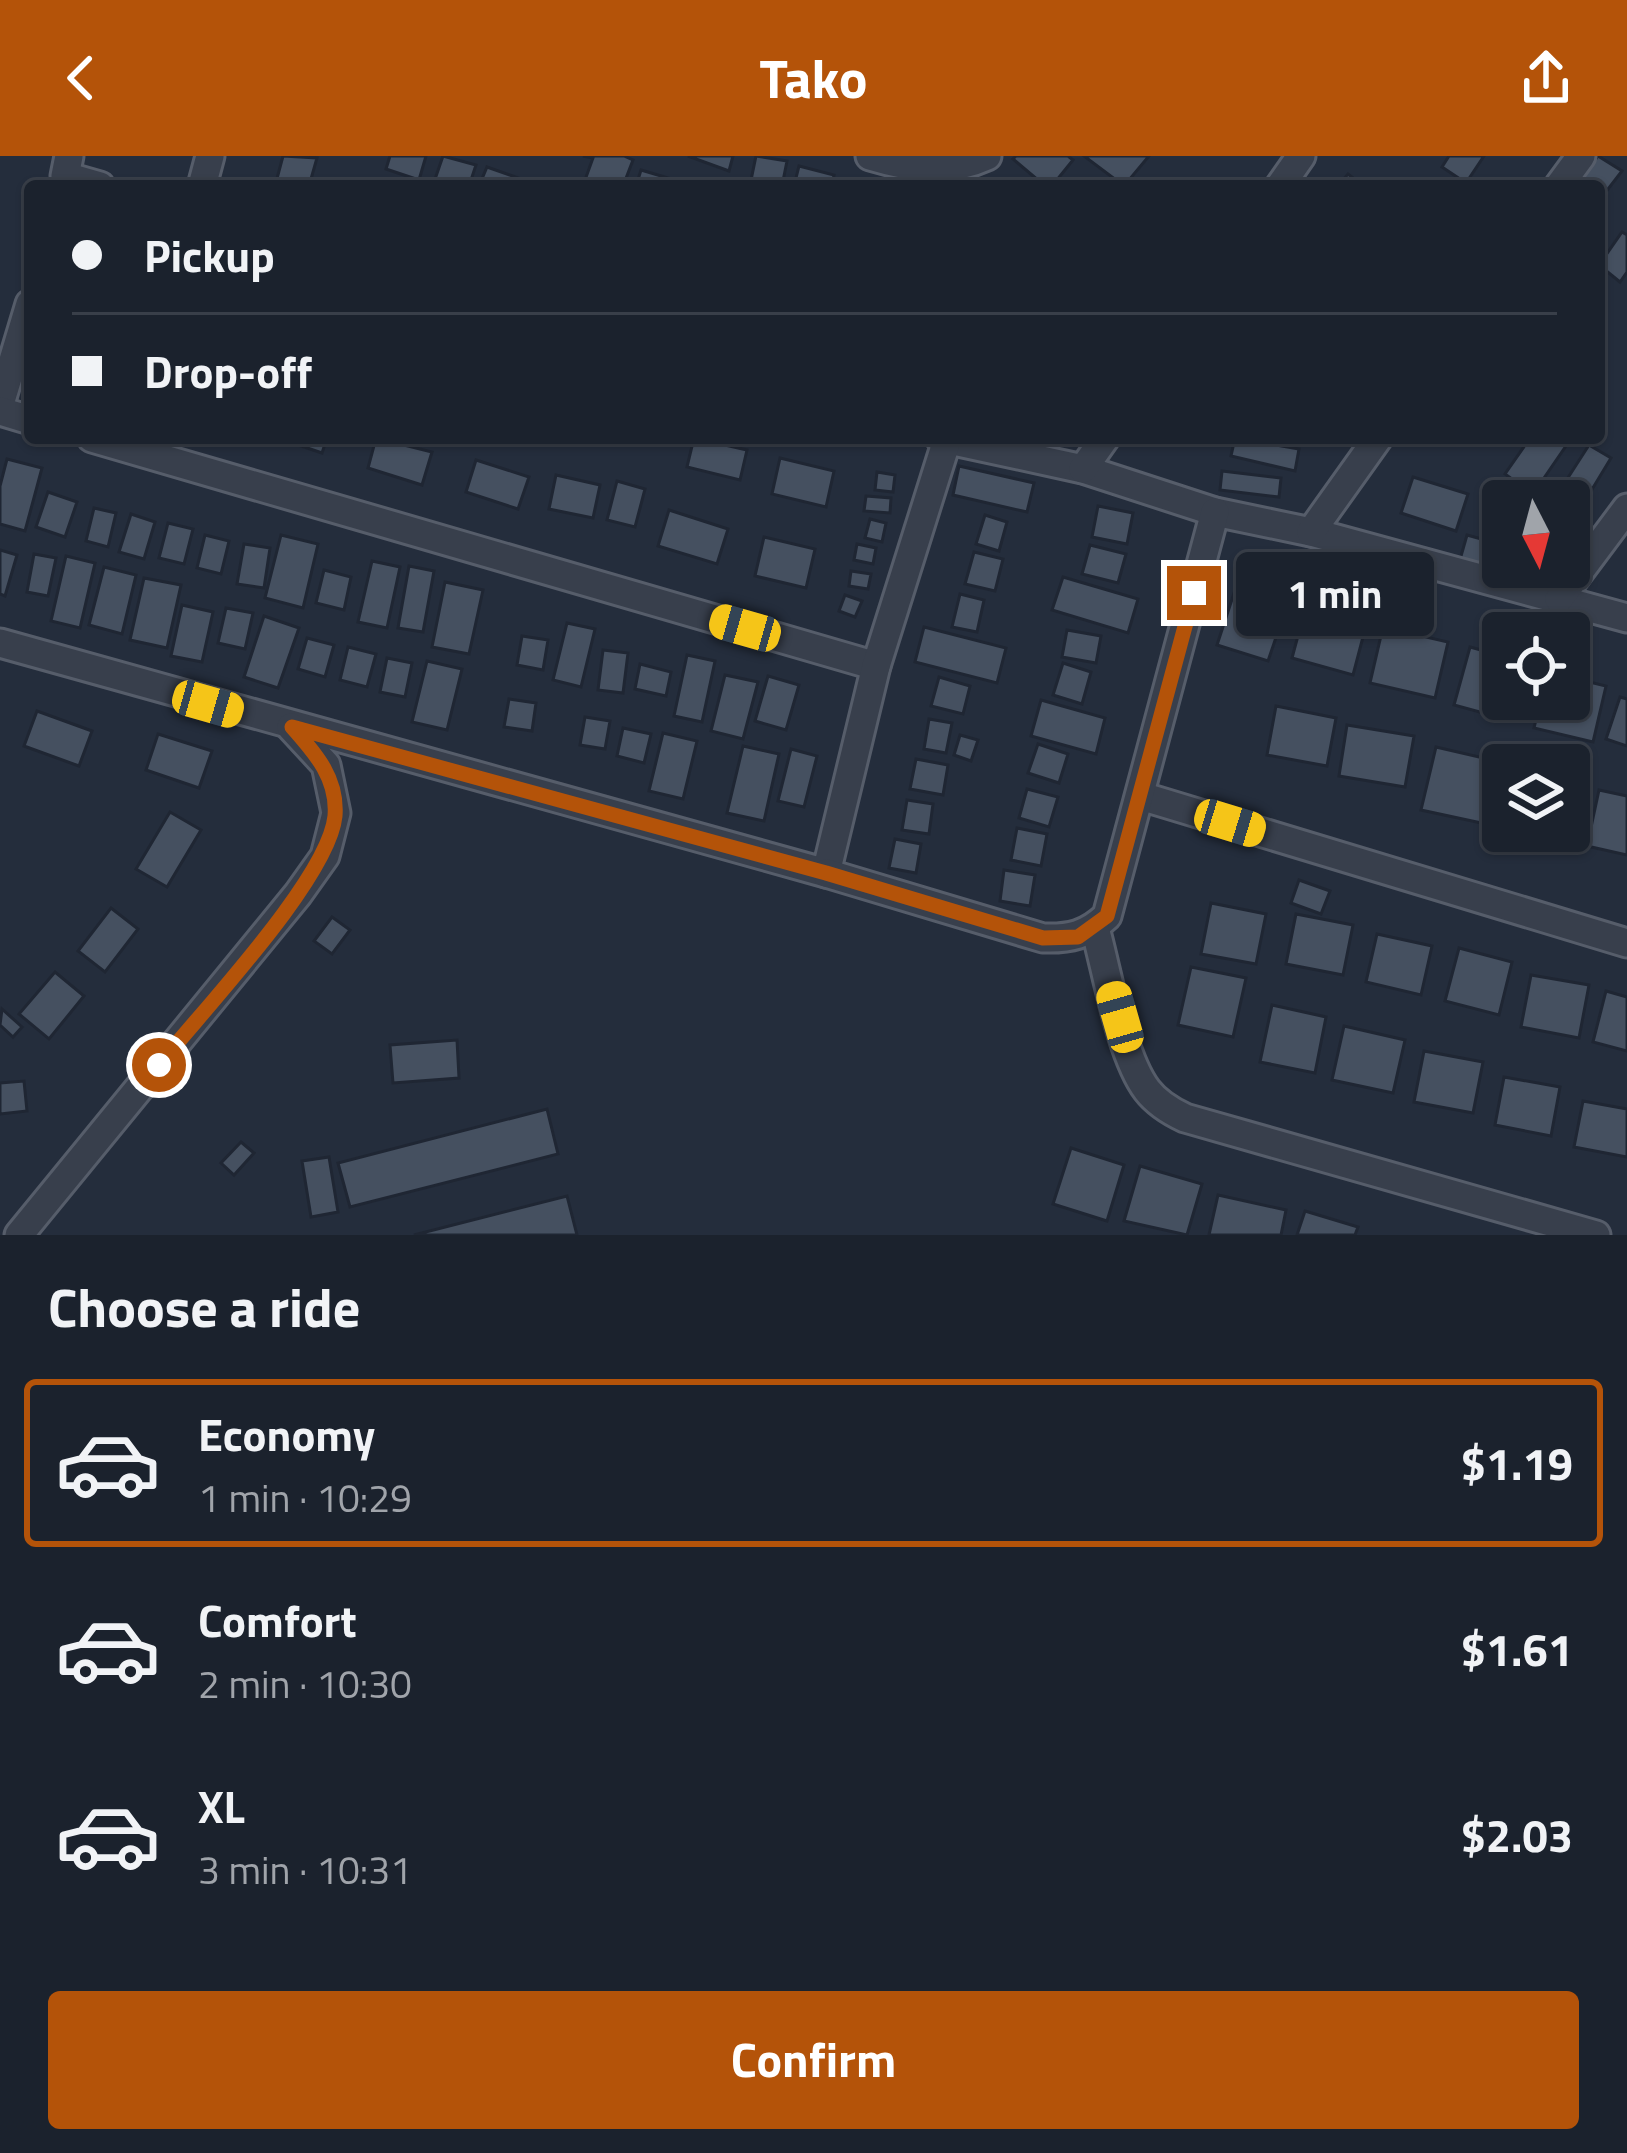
<!DOCTYPE html>
<html lang="en">
<head>
<meta charset="utf-8">
<style>
	:root { --surface:#1b222d; --page:#242a35; --text:#f1f3f6; --muted:#a0a4aa; --line:#393f49; --accent:#b45309 }
	body { margin:0; font-family:"Titillium Web",sans-serif; background:var(--page); color:var(--text); height:100vh; display:flex; flex-direction:column; font-size:45px; white-space:nowrap }
	* { box-sizing:border-box; margin:0 }
	p { font-size:39px; color:var(--muted) }
	.icon { flex:none; width:66px; height:66px; fill:none; stroke:currentColor; stroke-width:2; stroke-linecap:round; stroke-linejoin:round }
	.map { position:relative; height:1079px; overflow:hidden }
	.drawer { display:flex; flex-direction:column; background:var(--surface); flex:1 }
	.drawer>* { flex:none }
	.top-card { position:absolute; left:24px; top:24px; width:1581px; height:264px; border-radius:12px; box-shadow:0 3px 9px #0004,0 0 0 3px var(--line); display:grid; align-content:center; height:264px; padding:0 48px; background:var(--surface) }
	.needle { width:78px; rotate:174deg }
	.controls { position:absolute; left:1482px; top:324px; display:grid; gap:24px }
	.controls a { display:grid; place-items:center; width:108px; height:108px; border-radius:12px; background:var(--surface); box-shadow:0 3px 9px #0004,0 0 0 3px var(--line); font-size:60px }
	.end { position:absolute; width:54px; height:54px; margin:-27px; border:15px solid #b45309; background:#fff; box-shadow:0 0 0 6px #fff }
	.from { border-radius:50% }
	.bubble { position:absolute; height:84px; border-radius:12px; background:var(--surface); box-shadow:0 3px 9px #0004,0 0 0 3px var(--line); font-size:39px; font-weight:700; line-height:84px; text-align:center }
	.car { position:absolute; width:36px; height:72px; margin:-36px -18px; border-radius:15px; box-shadow:0 0 9px 3px #0007; background:linear-gradient(#f5c518 24%,#345 0 40%,#f5c518 0 76%,#345 0 86%,#f5c518 0) }
	.top-card b { display:flex; align-items:center; gap:42px; height:114px; font-size:45px }
	.top-card b+b { border-top:3px solid var(--line) }
	.top-card i { width:30px; height:30px; background:var(--text) }
	ul { padding:0; list-style:none }
	li { display:flex; align-items:center; gap:36px; height:168px; margin:0 24px 18px; padding:0 24px; border:6px solid transparent; border-radius:12px }
	li div { flex:1 }
	li b { display:block; font-size:45px }
	li em { font-style:normal; font-weight:700 }
	li.selected { border-color:var(--accent) }
	li>.icon { width:108px; height:108px; stroke-width:1.5 }
	h2 { padding:0 48px; font-size:54px; line-height:144px }
	.button { display:flex; gap:24px; margin-top:auto; padding:24px 48px }
	.button a { flex:1; height:138px; border-radius:12px; background:var(--accent); color:#fff; font-size:48px; font-weight:700; line-height:138px; text-align:center }
	header { display:flex; justify-content:space-between; align-items:center; height:156px; padding:0 48px; background:var(--accent); color:#fff; font-size:54px; font-weight:700 }
	.map>svg:first-child { display:block }
</style>
</head>
<body>
<header><svg class="icon" aria-label="back" viewBox="0 0 24 24"><path d="M15 5l-7 7 7 7"/></svg>Tako<svg class="icon" aria-label="share" viewBox="0 0 24 24"><path d="M12 15V3M7 8l5-5 5 5M5 13v7h14v-7"/></svg></header>
<div class="map">
<svg width="1627" height="1079" viewBox="0 0 1627 1079">
	<rect width="100%" height="100%" fill="#242d3c"/>
	<!-- building -->
	<g fill="#455060" stroke="#1f2633" stroke-width="3">
		<path d="M283,0L317,2L309,30H275Z"/>
		<path d="M390,0H426L419,24L386,13Z"/>
		<path d="M443,0L476,9L469,30L433,29Z"/>
		<path d="M583,0H624L633,4L623,30H601L585,24L593,2Z"/>
		<path d="M688,0H733L729,15Z"/>
		<path d="M756,0L787,5L782,30L750,29Z"/>
		<path d="M1016,0H1068L1073,4L1052,30H1045L1013,3Z"/>
		<path d="M1084,0H1149L1124,30Z"/>
		<path d="M1449,0H1484L1466,27L1442,11Z"/>
		<path d="M1598,0L1622,15L1602,41L1599,30H1589L1581,24Z"/>
		<path d="M799,10L834,19L832,30H794Z"/>
		<path d="M487,11L521,23L519,30H479Z"/>
		<path d="M641,14L678,25L676,30H636Z"/>
		<path d="M1348,18L1363,30H1338Z"/>
		<path d="M1622,76L1627,79V116L1620,126L1599,109Z"/>
		<path d="M278,282H327L322,297Z"/>
		<path d="M376,282L432,296L422,329L368,312Z"/>
		<path d="M694,282L747,294L740,324L687,311Z"/>
		<path d="M1235,282L1299,293L1295,315L1231,300Z"/>
		<path d="M1530,282H1560L1568,287L1533,338L1505,318Z"/>
		<path d="M1589,289L1611,302L1585,345L1562,331Z"/>
		<path d="M780,302L834,315L826,351L772,338Z"/>
		<path d="M7,303L42,312L25,375L0,368V330Z"/>
		<path d="M476,304L529,321L518,353L466,336Z"/>
		<path d="M959,310L1034,327L1027,356L953,339Z"/>
		<path d="M1222,315L1281,322L1279,341L1220,334Z"/>
		<path d="M877,316L895,319L893,336L875,334Z"/>
		<path d="M556,319L600,329L593,362L549,353Z"/>
		<path d="M1413,321L1468,338L1456,375L1401,357Z"/>
		<path d="M617,325L645,333L635,371L607,364Z"/>
		<path d="M48,336L77,346L65,381L36,371Z"/>
		<path d="M866,340L891,342L890,357L864,355Z"/>
		<path d="M1098,350L1133,357L1127,388L1092,381Z"/>
		<path d="M94,352L116,357L108,391L86,385Z"/>
		<path d="M669,354L728,373L717,408L658,390Z"/>
		<path d="M131,358L155,366L144,403L119,396Z"/>
		<path d="M985,359L1007,366L999,395L976,388Z"/>
		<path d="M870,363L886,367L882,386L865,382Z"/>
		<path d="M168,367L193,373L184,408L159,402Z"/>
		<path d="M205,379L229,385L221,418L197,412Z"/>
		<path d="M281,379L318,388L303,452L265,442Z"/>
		<path d="M1467,379L1503,389L1500,418L1459,407Z"/>
		<path d="M764,381L815,393L806,432L755,420Z"/>
		<path d="M244,388L270,392L264,432L237,428Z"/>
		<path d="M857,388L876,392L873,408L854,404Z"/>
		<path d="M1090,389L1126,398L1118,427L1082,418Z"/>
		<path d="M0,394L17,399L5,440L0,438Z"/>
		<path d="M974,396L1003,403L995,435L965,428Z"/>
		<path d="M34,398L56,402L48,440L27,436Z"/>
		<path d="M66,400L95,407L80,472L51,465Z"/>
		<path d="M372,405L400,411L387,472L358,466Z"/>
		<path d="M409,410L434,415L423,476L398,472Z"/>
		<path d="M104,411L136,419L122,478L89,469Z"/>
		<path d="M324,414L351,421L344,454L316,447Z"/>
		<path d="M851,415L871,418L868,433L849,430Z"/>
		<path d="M1063,421L1138,443L1128,477L1052,454Z"/>
		<path d="M144,422L181,429L167,492L130,484Z"/>
		<path d="M1238,425L1289,443L1268,505L1217,489Z"/>
		<path d="M445,426L483,434L469,498L432,491Z"/>
		<path d="M960,438L984,444L977,476L952,471Z"/>
		<path d="M845,439L862,445L855,461L839,455Z"/>
		<path d="M1307,446L1368,462L1353,519L1292,502Z"/>
		<path d="M182,449L213,456L202,506L171,500Z"/>
		<path d="M226,452L253,457L245,493L218,487Z"/>
		<path d="M264,460L299,472L278,532L244,521Z"/>
		<path d="M567,467L595,473L581,531L553,524Z"/>
		<path d="M924,471L1006,492L997,527L915,506Z"/>
		<path d="M1383,471L1448,486L1435,542L1370,527Z"/>
		<path d="M1067,474L1101,480L1096,507L1062,501Z"/>
		<path d="M522,480L548,484L543,514L517,509Z"/>
		<path d="M307,482L334,489L325,521L298,513Z"/>
		<path d="M348,491L376,498L367,531L340,524Z"/>
		<path d="M1470,491L1503,500V543H1515L1509,564L1454,549Z"/>
		<path d="M603,494L628,497L623,537L598,534Z"/>
		<path d="M687,499L715,505L702,566L674,560Z"/>
		<path d="M387,502L412,507L405,541L380,536Z"/>
		<path d="M427,505L462,513L447,574L412,566Z"/>
		<path d="M1063,507L1091,516L1082,548L1053,539Z"/>
		<path d="M640,508L671,516L666,540L635,533Z"/>
		<path d="M725,519L758,526L743,583L711,575Z"/>
		<path d="M768,520L799,529L786,574L755,565Z"/>
		<path d="M939,521L970,530L963,558L931,550Z"/>
		<path d="M1569,521L1606,530L1593,586L1534,572L1541,543H1569Z"/>
		<path d="M1620,541L1627,543V590L1606,583Z"/>
		<path d="M509,543L536,547L532,575L504,571Z"/>
		<path d="M1041,544L1105,562L1096,598L1031,580Z"/>
		<path d="M1276,550L1336,562L1327,610L1267,599Z"/>
		<path d="M37,555L92,575L79,610L24,590Z"/>
		<path d="M585,561L610,565L605,593L580,589Z"/>
		<path d="M929,563L952,567L946,597L924,593Z"/>
		<path d="M1347,569L1414,580L1405,631L1339,620Z"/>
		<path d="M623,572L651,578L644,607L617,600Z"/>
		<path d="M663,577L697,585L683,643L649,635Z"/>
		<path d="M158,578L212,595L199,632L146,614Z"/>
		<path d="M960,579L978,584L971,605L954,599Z"/>
		<path d="M1038,588L1068,598L1059,627L1028,617Z"/>
		<path d="M743,590L779,598L764,665L727,657Z"/>
		<path d="M1436,591L1501,606L1486,668L1421,654Z"/>
		<path d="M791,593L817,600L804,651L778,645Z"/>
		<path d="M916,603L948,609L943,639L910,633Z"/>
		<path d="M1027,633L1058,641L1049,671L1019,662Z"/>
		<path d="M1599,634L1627,640V699L1587,690Z"/>
		<path d="M907,644L933,648L929,678L902,674Z"/>
		<path d="M170,656L201,674L167,731L136,713Z"/>
		<path d="M1017,672L1047,678L1041,710L1011,704Z"/>
		<path d="M895,683L921,688L916,717L889,712Z"/>
		<path d="M1004,714L1035,719L1030,750L1000,745Z"/>
		<path d="M1299,724L1330,735L1321,758L1291,747Z"/>
		<path d="M1211,747L1266,758L1256,808L1201,798Z"/>
		<path d="M111,752L138,773L105,816L78,795Z"/>
		<path d="M1296,758L1353,769L1343,819L1286,808Z"/>
		<path d="M332,761L350,774L332,798L314,785Z"/>
		<path d="M1377,778L1432,790L1421,839L1366,826Z"/>
		<path d="M1459,792L1512,806L1499,859L1445,845Z"/>
		<path d="M1191,811L1246,822L1233,881L1178,869Z"/>
		<path d="M55,816L84,840L49,883L19,858Z"/>
		<path d="M1531,819L1589,829L1579,882L1521,871Z"/>
		<path d="M1606,835L1627,841V895L1593,886Z"/>
		<path d="M1272,849L1326,861L1315,917L1260,906Z"/>
		<path d="M2,853L22,871L13,881L0,869Z"/>
		<path d="M1344,870L1405,884L1393,937L1332,924Z"/>
		<path d="M457,884L459,922L393,927L390,889Z"/>
		<path d="M1424,895L1483,906L1473,957L1414,946Z"/>
		<path d="M1504,921L1560,931L1551,980L1495,969Z"/>
		<path d="M24,925L27,955L0,958V927Z"/>
		<path d="M1583,945L1627,953V1001L1574,991Z"/>
		<path d="M547,953L558,998L350,1051L338,1007Z"/>
		<path d="M241,986L254,997L234,1019L221,1007Z"/>
		<path d="M1071,992L1124,1009L1107,1065L1053,1048Z"/>
		<path d="M329,1001L338,1056L311,1061L302,1005Z"/>
		<path d="M1140,1010L1202,1028L1187,1079L1124,1065Z"/>
		<path d="M1218,1039L1286,1054L1281,1079H1209Z"/>
		<path d="M567,1040L577,1079H414Z"/>
		<path d="M1305,1055L1358,1071L1355,1079H1297Z"/>
	</g>
	<g fill="none" stroke-linecap="round" stroke-linejoin="round">
		<!-- minor casing -->
		<g stroke="#565d6a" stroke-width="33">
			<g id="minor">
				<path d="M69,0L65,20L100,30"/>
				<path d="M870,0C910,12 948,18 987,0"/>
				<path d="M202,30L210,0"/>
				<path d="M1280,30L1301,0"/>
				<path d="M1559,30L1581,0"/>
				<path d="M0,248L30,148"/>
				<path d="M0,255L30,264"/>
				<path d="M92,282L876,510"/>
				<path d="M940,282L1083,313L1215,356L1311,376L1627,462"/>
				<path d="M1083,313L1105,282"/>
				<path d="M1311,376L1378,282"/>
				<path d="M1559,443L1627,352"/>
				<path d="M0,487L826,717L876,510L947,284"/>
				<path d="M1141,640L1627,787"/>
				<path d="M826,717L1043,782C1070,783 1087,779 1107,760L1215,356"/>
				<path d="M1095,772C1107,815 1121,900 1147,934C1157,947 1170,955 1185,962L1596,1079"/>
				<path d="M19,1079L298,738L325,700L336,657L326,609L291,571"/>
			</g>
		</g>
		<!-- minor -->
		<use href="#minor" stroke="#383f4c" stroke-width="27"/>
	</g>
	<g fill="none" stroke-linecap="round" stroke-linejoin="round">
		<!-- route -->
		<path stroke="#b45309" stroke-width="15" d="M159,909C202,855 329,722 335,660C338,622 315,597 292,571L826,717L1043,782L1078,781L1107,760L1194,437"/>
	</g>
</svg>
<div class="controls">
<a><svg class="needle" viewBox="-14 -14 28 28"><path d="M0-13l5 13h-10z" fill="#e53935"/><path d="M0 13l5-13h-10z" fill="#a0a4aa"/></svg></a>
<a><svg class="icon" aria-label="locate" viewBox="0 0 24 24"><circle cx="12" cy="12" r="6"/><path d="M12 2v4M12 18v4M2 12h4M18 12h4"/></svg></a>
<a><svg class="icon" aria-label="layers" viewBox="0 0 24 24"><path d="M12 4l9 5-9 5-9-5zM3 14l9 5 9-5"/></svg></a>
</div>
<i class="end from" style="left:159px;top:909px"></i>
<i class="end" style="left:1194px;top:437px"></i>
<div class="bubble" style="left:1236px;top:396px;width:198px">1 min</div>
<i class="car" style="left:745px;top:472px;rotate:286deg"></i>
<i class="car" style="left:208px;top:548px;rotate:106deg"></i>
<i class="car" style="left:1230px;top:667px;rotate:107deg"></i>
<i class="car" style="left:1120px;top:861px;rotate:344deg"></i>
<div class="top-card">
<b><i class="from"></i>Pickup</b>
<b><i></i>Drop-off</b>
</div>
</div>
<section class="drawer">
<h2>Choose a ride</h2>
<ul>
<li class="selected"><svg class="icon" aria-label="car" viewBox="0 0 24 24"><path d="M5 17H2v-5l4-1 3-4h7l3 4 3 1v5h-3M9 17h6M6 11h13"/><circle cx="7" cy="17" r="2"/><circle cx="17" cy="17" r="2"/></svg><div><b>Economy</b><p>1 min · 10:29</p></div><em>$1.19</em></li>
<li><svg class="icon" aria-label="car" viewBox="0 0 24 24"><path d="M5 17H2v-5l4-1 3-4h7l3 4 3 1v5h-3M9 17h6M6 11h13"/><circle cx="7" cy="17" r="2"/><circle cx="17" cy="17" r="2"/></svg><div><b>Comfort</b><p>2 min · 10:30</p></div><em>$1.61</em></li>
<li><svg class="icon" aria-label="car" viewBox="0 0 24 24"><path d="M5 17H2v-5l4-1 3-4h7l3 4 3 1v5h-3M9 17h6M6 11h13"/><circle cx="7" cy="17" r="2"/><circle cx="17" cy="17" r="2"/></svg><div><b>XL</b><p>3 min · 10:31</p></div><em>$2.03</em></li>
</ul>
<div class="button"><a>Confirm</a></div>
</section>
</body>
</html>
